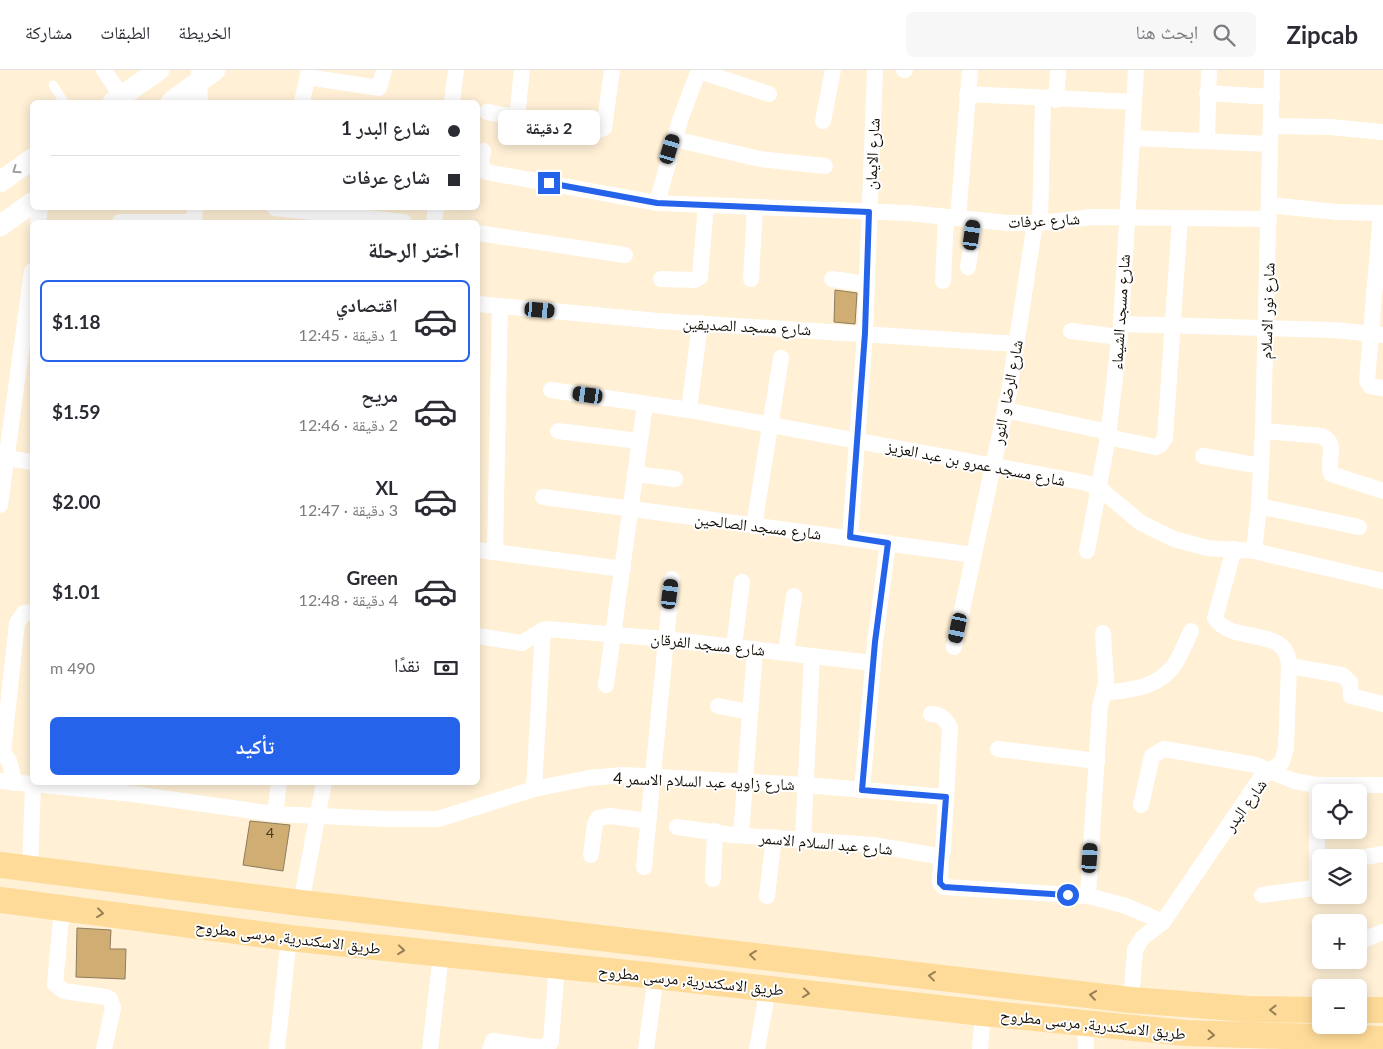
<!DOCTYPE html>
<html lang="ar">
<head>
<meta charset="utf-8">
<style>
	:root { --surface:#fff; --page:#f7f7f7; --text:#2b2b33; --muted:#7c7c81; --line:#e1e1e2; --accent:#2563eb }
	body { margin:0; font-family:Lato,"Noto Naskh Arabic",sans-serif; background:var(--page); color:var(--text); direction:rtl; height:100vh; display:flex; flex-direction:column; font-size:19px; white-space:nowrap }
	* { box-sizing:border-box; margin:0 }
	p { font-size:16px; color:var(--muted) }
	.icon { flex:none; width:28px; height:28px; fill:none; stroke:currentColor; stroke-width:2; stroke-linecap:round; stroke-linejoin:round }
	.map { position:relative; flex:1; overflow:hidden; direction:ltr }
	.side { position:absolute; left:30px; top:150px; width:450px; height:565px; display:flex; flex-direction:column; background:var(--surface); border-radius:8px; box-shadow:0 2px 12px #0003; direction:rtl }
	.side>* { flex:none }
	.top-card { position:absolute; left:30px; top:30px; width:450px; height:110px; border-radius:8px; box-shadow:0 2px 12px #0003; direction:rtl; display:grid; align-content:center; height:110px; padding:0 20px; background:var(--surface) }
	.fabs { position:absolute; left:1312px; top:714px; display:grid; gap:10px }
	.fabs a { display:grid; place-items:center; width:55px; height:55px; border-radius:8px; background:var(--surface); box-shadow:0 2px 12px #0003; font-size:25px }
	.end { position:absolute; width:22px; height:22px; margin:-11px; border:6px solid #2563eb; background:#fff; box-shadow:0 0 0 2px #fff }
	.from { border-radius:50% }
	.bubble { position:absolute; height:35px; border-radius:8px; background:var(--surface); box-shadow:0 2px 12px #0003; font-size:16px; font-weight:700; line-height:35px; text-align:center; direction:rtl }
	.car { position:absolute; width:15px; height:30px; margin:-15px -8px; border-radius:6px; box-shadow:0 0 4px 1px #0007; background:linear-gradient(#222 24%,#8ab4d8 0 40%,#222 0 76%,#8ab4d8 0 86%,#222 0) }
	.top-card b { display:flex; align-items:center; gap:18px; height:48px; font-size:19px }
	.top-card b+b { border-top:1px solid var(--line) }
	.top-card i { width:12px; height:12px; background:var(--text) }
	ul { padding:0; list-style:none }
	li { display:flex; align-items:center; gap:15px; height:82px; margin:0 10px 8px; padding:0 10px; border:2px solid transparent; border-radius:8px }
	li div { flex:1 }
	li b { display:block; font-size:19px }
	li em { font-style:normal; font-weight:700 }
	li.active { border-color:var(--accent) }
	li>.icon { width:45px; height:45px; stroke-width:1.5 }
	h2 { padding:0 20px; font-size:22px; line-height:60px }
	.pay { display:flex; align-items:center; gap:12px; height:55px; padding:0 20px; font-size:19px }
	.pay p { margin-inline-start:auto }
	.cta { display:flex; gap:10px; margin-top:auto; padding:10px 20px }
	.cta a { flex:1; height:58px; border-radius:8px; background:var(--accent); color:#fff; font-size:20px; font-weight:700; line-height:58px; text-align:center }
	header { display:flex; align-items:center; gap:30px; box-sizing:border-box; height:70px; padding:0 25px; background:var(--surface); border-bottom:1px solid var(--line) }
	header strong { font-size:24px }
	nav { display:flex; gap:28px; margin-inline-start:auto; font-size:18px }
	.search { width:350px; height:45px; background:var(--page); display:flex; align-items:center; gap:12px; box-sizing:border-box; padding:0 18px; border-radius:8px; color:var(--muted); font-size:19px }
	.map>svg:first-child { display:block }
</style>
</head>
<body>
<header>
<strong>Zipcab</strong>
<div class="search"><svg class="icon" aria-label="search" viewBox="0 0 24 24"><circle cx="10" cy="10" r="6"/><path d="M15 15l6 6"/></svg>ابحث هنا</div>
<nav><a>الخريطة</a><a>الطبقات</a><a>مشاركة</a></nav>
</header>
<div class="map">
<svg width="1383" height="979" viewBox="0 0 1383 979">
	<rect width="100%" height="100%" fill="#fff0d6"/>
	<!-- building -->
	<g fill="#d0ae73" stroke="#8c7b5e">
		<path d="M835,220L857,223L855,254L834,252Z"/>
		<path d="M250,751L290,755L283,801L243,795Z"/>
		<path d="M77,858L111,860L110,879H126L125,909L76,907Z"/>
	</g>
	<g fill="none" stroke-linecap="round" stroke-linejoin="round">
		<!-- service -->
		<path stroke="#fff" stroke-width="9" d="M53,15L64,32"/>
		<!-- minor -->
		<g stroke="#fff" stroke-width="16">
			<path d="M104,0L122,27"/>
			<path d="M904,0H905"/>
			<path d="M699,1L769,24"/>
			<path d="M199,2L200,32"/>
			<path d="M308,7L379,18L384,0"/>
			<path d="M1207,23L1272,27"/>
			<path d="M967,24L1134,32"/>
			<path d="M1056,30L1058,0"/>
			<path d="M302,32L309,0"/>
			<path d="M452,32L456,0"/>
			<path d="M487,42L596,61L604,58L612,0"/>
			<path d="M517,47L522,0"/>
			<path d="M823,51L833,0"/>
			<path d="M1271,56L1330,57L1383,62"/>
			<path d="M1132,68L1270,74"/>
			<path d="M674,69L760,89L825,96"/>
			<path d="M1207,71L1209,0"/>
			<path d="M483,81L481,94L486,102L657,133L908,143L1008,153H1040L1092,147L1269,149"/>
			<path d="M657,133L680,50L699,0"/>
			<path d="M1269,135L1337,142L1383,143"/>
			<path d="M275,138L404,152"/>
			<path d="M1381,143L1367,311L1370,316L1383,318"/>
			<path d="M958,148L970,0"/>
			<path d="M38,152L40,138"/>
			<path d="M120,152H194"/>
			<path d="M194,152L195,138"/>
			<path d="M434,152L436,138"/>
			<path d="M1040,153L1043,29"/>
			<path d="M478,163L625,185"/>
			<path d="M968,197L975,150"/>
			<path d="M661,209L695,210L700,207L706,135"/>
			<path d="M751,209L755,137"/>
			<path d="M832,209L867,214"/>
			<path d="M943,211L946,147"/>
			<path d="M478,234L659,251L1017,274"/>
			<path d="M1121,254L1335,260L1383,265"/>
			<path d="M1071,261L1120,267"/>
			<path d="M551,320L689,340L1087,413L1099,418L1141,453L1174,469L1207,478L1254,481L1383,511"/>
			<path d="M689,340L700,253"/>
			<path d="M1005,340L1109,362"/>
			<path d="M558,361L639,371"/>
			<path d="M1263,361L1322,366C1339,374 1326,390 1331,404L1383,421"/>
			<path d="M1108,367L1155,377L1160,375L1165,368L1180,148"/>
			<path d="M1203,386L1261,396"/>
			<path d="M0,387L32,392"/>
			<path d="M635,404L675,409"/>
			<path d="M543,427L974,485"/>
			<path d="M0,435L32,201"/>
			<path d="M1259,436L1359,457"/>
			<path d="M754,456L781,288"/>
			<path d="M850,467L865,263L875,0"/>
			<path d="M478,480L623,499"/>
			<path d="M1087,481L1108,367L1121,254L1136,0"/>
			<path d="M1254,481L1259,436L1263,361L1272,0"/>
			<path d="M495,482L500,236"/>
			<path d="M478,566L522,573L543,560L548,559L665,569L873,593"/>
			<path d="M734,577L742,512"/>
			<path d="M954,577L1009,322L1035,153"/>
			<path d="M786,582L794,526"/>
			<path d="M1289,596L1342,605L1350,612L1351,626L1383,634"/>
			<path d="M606,615L645,334"/>
			<path d="M1104,623C1127,620 1154,619 1171,599C1180,589 1185,573 1191,561"/>
			<path d="M718,636L750,642"/>
			<path d="M998,679L1097,691"/>
			<path d="M0,711L133,724L275,744L386,749H438L534,719L589,708L623,705L806,715L946,727"/>
			<path d="M15,713L9,691L3,682L17,553L24,543L32,542"/>
			<path d="M534,719L543,560"/>
			<path d="M862,720L875,572L888,473"/>
			<path d="M1141,735L1152,686L1164,679L1256,695L1294,711L1317,715H1383"/>
			<path d="M275,744L279,712"/>
			<path d="M677,757L733,765L873,775L938,786L943,781L950,658C946,649 941,644 931,644"/>
			<path d="M741,765L755,579"/>
			<path d="M803,769L812,586"/>
			<path d="M941,784L940,813L944,817L1088,826L1126,836L1163,852"/>
			<path d="M591,785L595,754L598,748L610,746L648,751"/>
			<path d="M1359,788L1383,784"/>
			<path d="M644,797L672,509"/>
			<path d="M30,799L33,715"/>
			<path d="M713,809L715,761"/>
			<path d="M1262,825L1314,818L1317,815V715"/>
			<path d="M767,826L774,767"/>
			<path d="M1088,826L1100,637L1106,613L1103,563"/>
			<path d="M301,833L324,712"/>
			<path d="M62,838L55,914L64,921L106,927L110,929L113,938L104,979"/>
			<path d="M1365,869L1383,862"/>
			<path d="M1131,930L1135,880L1142,868L1163,852L1260,709L1282,692L1286,678L1289,596C1288,554 1233,576 1215,548L1234,479"/>
			<path d="M1085,953L1086,979"/>
			<path d="M277,979L289,868"/>
			<path d="M430,979L441,884"/>
			<path d="M490,979L493,971L542,978L551,972L557,895"/>
			<path d="M646,979L656,906"/>
			<path d="M757,979L768,919"/>
			<path d="M980,979L983,943"/>
		</g>
		<!-- tertiary -->
		<g stroke="#fff" stroke-width="21">
			<path d="M113,32L159,0"/>
			<path d="M171,32L215,0"/>
			<path d="M0,112L32,89"/>
			<path d="M0,156L32,133"/>
		</g>
		<!-- primary -->
		<g stroke="#fedb98" stroke-width="26">
			<path d="M0,795L301,833L1131,930L1248,939L1321,940"/>
			<path d="M0,830L289,868L656,906L983,943L1185,963L1383,969"/>
			<path d="M1359,940H1383"/>
		</g>
	</g>
	<!-- one-way arrows -->
	<defs><path id="oneway-chevron" d="M-2-3.5L2.5 0L-2 3.5" fill="none" stroke-width="1.6" stroke-linecap="round" stroke-linejoin="round" transform="scale(1.25)"/></defs>
	<use stroke="#a19f9b" href="#oneway-chevron" transform="translate(16 100) rotate(145)"/>
	<g stroke="#957f56">
		<use href="#oneway-chevron" transform="translate(100 843) rotate(7)"/>
		<use href="#oneway-chevron" transform="translate(401 880) rotate(6)"/>
		<use href="#oneway-chevron" transform="translate(753 885) rotate(-173)"/>
		<use href="#oneway-chevron" transform="translate(932 906) rotate(-173)"/>
		<use href="#oneway-chevron" transform="translate(806 923) rotate(7)"/>
		<use href="#oneway-chevron" transform="translate(1093 925) rotate(-172)"/>
		<use href="#oneway-chevron" transform="translate(1273 940) rotate(-180)"/>
		<use href="#oneway-chevron" transform="translate(1211 965) rotate(3)"/>
	</g>
	<g fill="none" stroke-linecap="round" stroke-linejoin="round">
		<!-- route -->
		<path stroke="#2563eb" stroke-width="6" d="M549,113L657,133L869,142L865,263L850,467L888,473L875,572L862,720L946,727L940,807V813L944,817L1068,825"/>
	</g>
	<g text-anchor="middle" stroke-width="4" stroke-linejoin="round" paint-order="stroke">
		<!-- number labels -->
		<g font-size="14" fill="#443720">
			<text x="270" y="768">4</text>
		</g>
		<!-- street labels -->
		<g font-size="16" fill="#150f05" stroke="#fff">
			<text transform="translate(872 84) rotate(-87)" y="6">شارع الايمان</text>
			<text transform="translate(1044 150) rotate(-3)" y="6">شارع عرفات</text>
			<text transform="translate(1267 241) rotate(-88)" y="6">شارع نور الاسلام</text>
			<text transform="translate(1120 242) rotate(-86)" y="6">شارع مسجد الشيماء</text>
			<text transform="translate(747 256) rotate(3)" y="6">شارع مسجد الصديقين</text>
			<text transform="translate(1007 322) rotate(-79)" y="6">شارع الرضا و النور</text>
			<text transform="translate(976 393) rotate(11)" y="6">شارع مسجد عمرو بن عبد العزيز</text>
			<text transform="translate(758 456) rotate(7)" y="6">شارع مسجد الصالحين</text>
			<text transform="translate(708 574) rotate(6)" y="6">شارع مسجد الفرقان</text>
			<text transform="translate(704 711) rotate(2)" y="6">شارع زاويه عبد السلام الاسمر 4</text>
			<text transform="translate(1245 735) rotate(-54)" y="6">شارع البدر</text>
			<text transform="translate(826 773) rotate(5)" y="6">شارع عبد السلام الاسمر</text>
			<text transform="translate(288 867) rotate(7)" y="6">طريق الاسكندرية, مرسى مطروح</text>
			<text transform="translate(691 910) rotate(6)" y="6">طريق الاسكندرية, مرسى مطروح</text>
			<text transform="translate(1093 954) rotate(6)" y="6">طريق الاسكندرية, مرسى مطروح</text>
		</g>
	</g>
</svg>
<div class="fabs">
<a><svg class="icon" aria-label="locate" viewBox="0 0 24 24"><circle cx="12" cy="12" r="6"/><path d="M12 2v4M12 18v4M2 12h4M18 12h4"/></svg></a>
<a><svg class="icon" aria-label="layers" viewBox="0 0 24 24"><path d="M12 4l9 5-9 5-9-5zM3 14l9 5 9-5"/></svg></a>
<a>+</a>
<a>−</a>
</div>
<i class="end from" style="left:1068px;top:825px"></i>
<i class="end" style="left:549px;top:113px"></i>
<div class="bubble" style="left:498px;top:40px;width:102px">2 دقيقة</div>
<i class="car" style="left:670px;top:79px;rotate:17deg"></i>
<i class="car" style="left:972px;top:165px;rotate:8deg"></i>
<i class="car" style="left:540px;top:240px;rotate:95deg"></i>
<i class="car" style="left:588px;top:325px;rotate:278deg"></i>
<i class="car" style="left:670px;top:524px;rotate:7deg"></i>
<i class="car" style="left:958px;top:558px;rotate:192deg"></i>
<i class="car" style="left:1090px;top:788px;rotate:4deg"></i>
<div class="top-card">
<b><i class="from"></i>شارع البدر 1</b>
<b><i></i>شارع عرفات</b>
</div>
<section class="side">
<h2>اختر الرحلة</h2>
<ul>
<li class="active"><svg class="icon" aria-label="car" viewBox="0 0 24 24"><path d="M5 17H2v-5l4-1 3-4h7l3 4 3 1v5h-3M9 17h6M6 11h13"/><circle cx="7" cy="17" r="2"/><circle cx="17" cy="17" r="2"/></svg><div><b>اقتصادي</b><p>1 دقيقة · 12:45</p></div><em>$1.18</em></li>
<li><svg class="icon" aria-label="car" viewBox="0 0 24 24"><path d="M5 17H2v-5l4-1 3-4h7l3 4 3 1v5h-3M9 17h6M6 11h13"/><circle cx="7" cy="17" r="2"/><circle cx="17" cy="17" r="2"/></svg><div><b>مريح</b><p>2 دقيقة · 12:46</p></div><em>$1.59</em></li>
<li><svg class="icon" aria-label="car" viewBox="0 0 24 24"><path d="M5 17H2v-5l4-1 3-4h7l3 4 3 1v5h-3M9 17h6M6 11h13"/><circle cx="7" cy="17" r="2"/><circle cx="17" cy="17" r="2"/></svg><div><b>XL</b><p>3 دقيقة · 12:47</p></div><em>$2.00</em></li>
<li><svg class="icon" aria-label="car" viewBox="0 0 24 24"><path d="M5 17H2v-5l4-1 3-4h7l3 4 3 1v5h-3M9 17h6M6 11h13"/><circle cx="7" cy="17" r="2"/><circle cx="17" cy="17" r="2"/></svg><div><b>Green</b><p>4 دقيقة · 12:48</p></div><em>$1.01</em></li>
</ul>
<div class="pay"><svg class="icon" aria-label="cash" viewBox="0 0 24 24"><path d="M3 7h18v10H3z"/><circle cx="12" cy="12" r="2"/></svg>نقدًا<p>490 m</p></div>
<div class="cta"><a>تأكيد</a></div>
</section>
</div>
</body>
</html>
